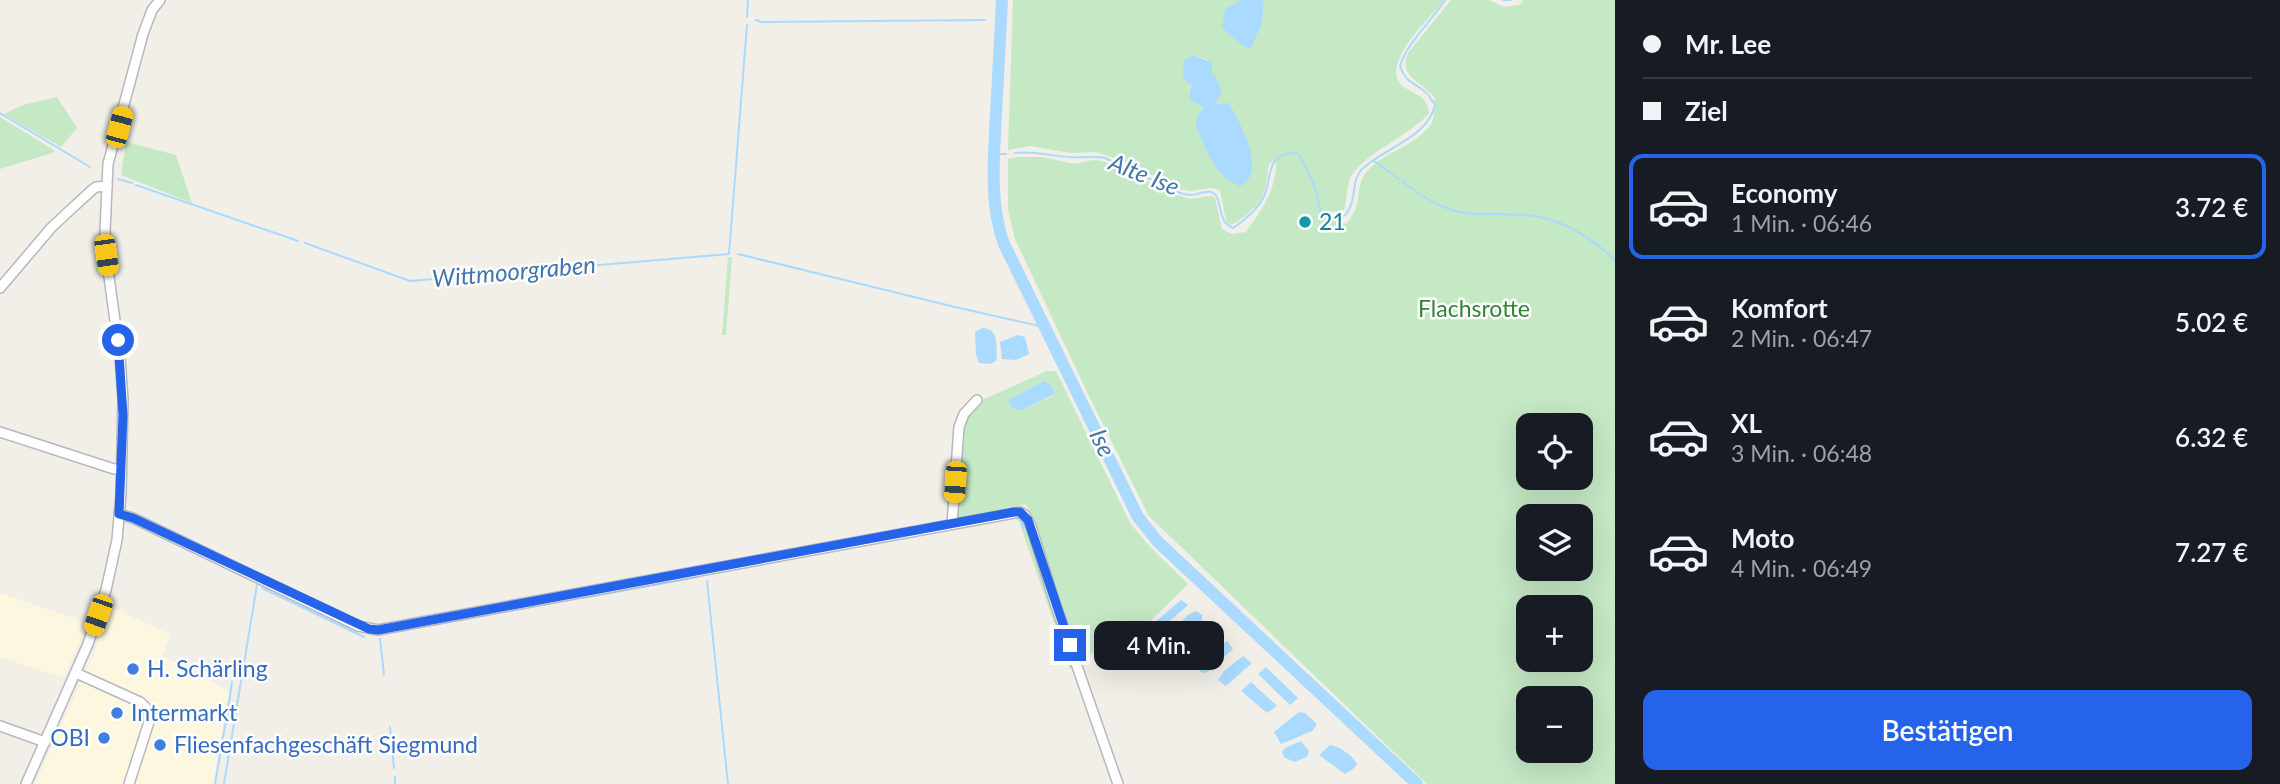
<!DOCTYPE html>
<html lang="de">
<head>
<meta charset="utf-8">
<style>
	:root { --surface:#171b24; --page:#242831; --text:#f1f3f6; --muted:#9ea1a6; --line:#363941; --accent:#2563eb }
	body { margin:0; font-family:Lato,sans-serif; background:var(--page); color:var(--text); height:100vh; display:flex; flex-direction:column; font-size:26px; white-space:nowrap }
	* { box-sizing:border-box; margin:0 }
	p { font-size:23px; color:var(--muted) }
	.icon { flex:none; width:38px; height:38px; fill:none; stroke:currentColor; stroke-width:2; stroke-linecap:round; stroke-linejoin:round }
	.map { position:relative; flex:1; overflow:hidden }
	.side { display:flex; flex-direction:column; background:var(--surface); width:665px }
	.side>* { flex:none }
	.top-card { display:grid; align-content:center; height:154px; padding:0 28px; background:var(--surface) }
	.buttons { position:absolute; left:1516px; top:413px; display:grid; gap:14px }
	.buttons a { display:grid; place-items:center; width:77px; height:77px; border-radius:14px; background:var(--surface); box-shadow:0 7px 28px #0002; font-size:35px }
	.end { position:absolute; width:32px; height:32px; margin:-16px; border:9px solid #2563eb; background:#fff; box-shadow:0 0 0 4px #fff }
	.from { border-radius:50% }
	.bubble { position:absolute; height:49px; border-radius:14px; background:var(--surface); box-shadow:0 7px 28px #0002; font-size:23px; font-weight:600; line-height:49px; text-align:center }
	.car { position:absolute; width:21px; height:42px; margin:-21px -10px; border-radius:9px; box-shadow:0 0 5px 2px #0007; background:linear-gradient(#f5c518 24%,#345 0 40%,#f5c518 0 76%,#345 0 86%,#f5c518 0) }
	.top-card b { display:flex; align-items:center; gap:24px; height:66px; font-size:26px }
	.top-card b+b { border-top:2px solid var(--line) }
	.top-card i { width:18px; height:18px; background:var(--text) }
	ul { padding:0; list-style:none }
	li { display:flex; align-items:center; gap:21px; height:105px; margin:0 14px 10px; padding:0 14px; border:4px solid transparent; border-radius:14px }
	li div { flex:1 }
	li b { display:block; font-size:26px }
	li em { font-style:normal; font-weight:600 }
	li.current { border-color:var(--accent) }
	li>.icon { width:63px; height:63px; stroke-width:1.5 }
	.primary-button { display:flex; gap:14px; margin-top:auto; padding:14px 28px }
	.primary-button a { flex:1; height:80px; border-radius:14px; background:var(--accent); color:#fff; font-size:28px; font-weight:600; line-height:80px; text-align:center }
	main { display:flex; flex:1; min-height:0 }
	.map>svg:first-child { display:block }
</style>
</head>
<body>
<main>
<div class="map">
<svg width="1615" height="784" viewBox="0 0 1615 784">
	<rect width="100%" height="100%" fill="#f1efe8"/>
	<!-- commercial -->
	<g fill="#fef7e0">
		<path d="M0,593L87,623L64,678L0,657Z"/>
		<path d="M111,607L171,635L162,656L229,691L213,784H35L92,658Z"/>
	</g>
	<!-- green -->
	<g fill="#c5e8c5" fill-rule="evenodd">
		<path d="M1013,0H1241L1226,9L1262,22L1264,0H1444C1431,17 1376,67 1404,87C1416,95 1427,96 1429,113C1411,136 1356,156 1349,182C1346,191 1347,200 1344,210L1329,212L1346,224C1364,205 1354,190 1365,174C1381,152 1416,147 1431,124C1435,118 1434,106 1435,98C1422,81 1398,78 1408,53L1451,0H1489L1504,7L1520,5L1523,0H1615V784H1427L1149,516L1088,394L1015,239L1008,209V159L1018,157H1042L1075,164L1093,160L1102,161L1125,170L1174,194L1189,199L1212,196L1215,198L1222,229L1232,234L1246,232C1262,210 1278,187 1276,159L1269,164C1267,174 1266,190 1261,199C1257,207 1238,223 1230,225L1226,221L1220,190L1211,188L1190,191L1179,189L1129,163L1096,152L1071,153L1030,146L1008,150ZM1194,55L1207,59L1212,75L1215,76L1218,84L1216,102L1243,129L1251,154V176L1201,115V106L1196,104L1189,94ZM1528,425H1580V478H1528ZM1528,516H1580V569H1528ZM1528,607H1580V660H1528ZM1528,698H1580V751H1528Z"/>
		<path d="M57,97L77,128L61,147L4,114L23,105Z"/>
		<path d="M0,117L52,149L55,152L0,169Z"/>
		<path d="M126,142L176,155L192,203L121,175Z"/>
		<path d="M728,257H732L726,335H722Z"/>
		<path d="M1047,371H1056L1130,523L1151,548L1188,584L1139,632L1131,624L1070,669L1018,519L1030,510L1025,504L963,519L956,517L962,421L980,401ZM1044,381H1048L1055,394L1053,396L1022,410L1010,399Z"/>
	</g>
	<!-- water -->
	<g fill="#aadaff">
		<path d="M1241,0H1264L1262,22L1251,48L1245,47L1222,28L1225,9Z"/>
		<path d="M1194,55L1211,62L1212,74L1215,75L1222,92L1216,102L1218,104L1229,103C1239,121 1269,173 1240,186C1214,177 1205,147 1195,123L1202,109L1201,106L1191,101L1189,94L1191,85L1183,78L1184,60Z"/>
		<path d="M982,328C999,329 996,343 997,357L996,361L990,364L979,363L976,355L975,332Z"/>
		<path d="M1018,335L1025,337L1029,354L1016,360L1002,359L1000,342Z"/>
		<path d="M1044,381L1050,383L1055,394L1022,410L1012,408L1008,400Z"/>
		<path d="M1181,600L1188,605L1186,607L1158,631L1153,624Z"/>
		<path d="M1196,611L1202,615V620L1171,644L1167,640V636L1188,615Z"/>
		<path d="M1210,625L1219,633L1190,658H1187L1182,650Z"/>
		<path d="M1227,641L1233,649L1206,673L1201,672L1197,668L1200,662Z"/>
		<path d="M1243,656L1252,663L1226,686L1218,680L1224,671Z"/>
		<path d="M1266,667L1298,698L1290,705L1258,674Z"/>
		<path d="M1251,682L1277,706L1267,713L1241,691Z"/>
		<path d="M1299,712L1305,713L1316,723V726L1312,731L1281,744L1274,732Z"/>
		<path d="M1301,741L1309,751L1307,757L1294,762L1284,757L1282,752L1285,748Z"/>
		<path d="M1330,745C1339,746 1353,756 1357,764L1353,769L1345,774L1319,755Z"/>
	</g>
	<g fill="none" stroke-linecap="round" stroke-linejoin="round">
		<!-- stream -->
		<g stroke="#aadaff" stroke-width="2">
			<path d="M1503,0H1511"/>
			<path d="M747,17L748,0"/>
			<path d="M756,20L761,22L985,20"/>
			<path d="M0,113L90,167"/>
			<path d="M1015,153C1035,150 1052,157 1071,157C1083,158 1093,156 1105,158L1178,192C1179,193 1188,195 1189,195C1196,196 1204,190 1211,192C1224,196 1215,221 1233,228C1243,221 1256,211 1262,200C1273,183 1263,153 1295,153L1300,156C1305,167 1313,179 1316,191C1318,197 1318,206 1321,212C1327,223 1343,220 1348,211C1357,197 1351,183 1361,170C1383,148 1428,138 1435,105C1432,101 1429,94 1424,91C1412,81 1406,83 1400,66C1408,41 1431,22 1445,0"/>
			<path d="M994,154H1006"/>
			<path d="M1374,161L1399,179"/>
			<path d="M118,179L132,183"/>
			<path d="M1402,181C1417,193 1431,203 1449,209C1474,217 1499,213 1525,215C1559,217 1592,237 1615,261"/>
			<path d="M136,185L298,241"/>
			<path d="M305,243L410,281L729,254L747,25"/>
			<path d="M738,254L955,307L1044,327"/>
			<path d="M1014,517L1021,520L1024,528"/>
			<path d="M716,573L774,562"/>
			<path d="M707,581L728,784"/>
			<path d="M262,588L364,637"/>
			<path d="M582,598L698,577"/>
			<path d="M382,634L574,599"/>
			<path d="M380,639L384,675"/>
			<path d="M227,716L232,682"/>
			<path d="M390,727L394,768"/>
			<path d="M395,777V784"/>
			<path d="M215,784L226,720"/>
			<path d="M224,784L257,585"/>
		</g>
		<!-- river -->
		<path stroke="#aadaff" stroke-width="12" d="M1002,0C1000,38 998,76 996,115C994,158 989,203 1004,244L1138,517L1158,542L1417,784"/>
		<!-- minor casing -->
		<g stroke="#b5b8bc" stroke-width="12">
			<g id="minor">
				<path d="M0,288L51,228L68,212L92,190L96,187L107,186"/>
				<path d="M0,432L114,469H121"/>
				<path d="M119,514L133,518L358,626L378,630L1020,512L1025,515L1031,526L1055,603L1118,784"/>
				<path d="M952,524L959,427L964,414L977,400"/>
				<path d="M76,673L140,702C147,708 151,713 149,722L129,784"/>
				<path d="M0,726L45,742"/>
				<path d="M26,784L88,644L106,590L117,540L121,494L123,400L120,357L106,255L105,231L108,164L143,34L152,10L160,0"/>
			</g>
		</g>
		<!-- minor -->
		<use href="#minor" stroke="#fff" stroke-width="9"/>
	</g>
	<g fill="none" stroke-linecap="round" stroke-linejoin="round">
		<!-- route -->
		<path stroke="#2563eb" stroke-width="9" d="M118,340L123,415L119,514L133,518L369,629L378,630L1014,512H1020L1028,520L1070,645"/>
	</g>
	<!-- markers -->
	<circle fill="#0f9aa8" stroke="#fff" stroke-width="2.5" cx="1305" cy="222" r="7"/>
	<g fill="#3f7fe0" stroke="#fff" stroke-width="2.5">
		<circle cx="133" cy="669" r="7"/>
		<circle cx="117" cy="713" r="7"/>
		<circle cx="104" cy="738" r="7"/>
		<circle cx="160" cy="745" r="7"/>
	</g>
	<g text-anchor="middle" stroke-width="5" stroke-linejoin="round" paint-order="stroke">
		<!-- culture labels -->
		<g font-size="23" fill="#0d838f" stroke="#fff" text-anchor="start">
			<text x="1319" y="230">21</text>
		</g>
		<!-- park labels -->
		<g font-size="23" fill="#348238" stroke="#fff">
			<text x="1474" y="317">Flachsrotte</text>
		</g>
		<!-- shop labels -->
		<g font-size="23" fill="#366cbe" stroke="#fff" text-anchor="start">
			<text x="147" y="677">H. Schärling</text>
			<text x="131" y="721">Intermarkt</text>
			<text x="90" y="746" text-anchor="end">OBI</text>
			<text x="174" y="753">Fliesenfachgeschäft Siegmund</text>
		</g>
		<!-- water labels -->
		<g font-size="24" font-style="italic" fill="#4174aa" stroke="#fff">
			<text transform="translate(1144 175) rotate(22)" y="8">Alte Ise</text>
			<text transform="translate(514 272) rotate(-5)" y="8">Wittmoorgraben</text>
			<text transform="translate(1102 443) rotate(64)" y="8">Ise</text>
		</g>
	</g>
</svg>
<div class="buttons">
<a><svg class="icon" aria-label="locate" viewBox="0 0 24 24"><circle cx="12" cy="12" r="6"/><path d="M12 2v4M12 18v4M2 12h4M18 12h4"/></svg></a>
<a><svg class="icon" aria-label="layers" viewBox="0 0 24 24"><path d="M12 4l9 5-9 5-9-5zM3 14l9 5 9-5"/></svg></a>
<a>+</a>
<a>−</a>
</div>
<i class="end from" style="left:118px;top:340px"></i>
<i class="end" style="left:1070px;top:645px"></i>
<div class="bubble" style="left:1094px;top:621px;width:130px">4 Min.</div>
<i class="car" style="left:119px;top:127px;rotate:15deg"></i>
<i class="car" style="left:106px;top:255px;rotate:172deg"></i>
<i class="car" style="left:955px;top:482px;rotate:184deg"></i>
<i class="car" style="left:98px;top:615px;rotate:199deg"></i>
</div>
<section class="side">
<div class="top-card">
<b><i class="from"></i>Mr. Lee</b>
<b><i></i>Ziel</b>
</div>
<ul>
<li class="current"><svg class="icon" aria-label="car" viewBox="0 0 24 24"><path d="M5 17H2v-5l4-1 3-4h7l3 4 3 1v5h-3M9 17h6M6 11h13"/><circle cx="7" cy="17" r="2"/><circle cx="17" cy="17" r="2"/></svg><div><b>Economy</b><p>1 Min. · 06:46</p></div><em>3.72 €</em></li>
<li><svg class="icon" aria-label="car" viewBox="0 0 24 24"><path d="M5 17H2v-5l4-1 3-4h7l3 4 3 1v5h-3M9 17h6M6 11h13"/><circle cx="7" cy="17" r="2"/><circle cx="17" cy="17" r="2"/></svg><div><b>Komfort</b><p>2 Min. · 06:47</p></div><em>5.02 €</em></li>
<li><svg class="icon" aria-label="car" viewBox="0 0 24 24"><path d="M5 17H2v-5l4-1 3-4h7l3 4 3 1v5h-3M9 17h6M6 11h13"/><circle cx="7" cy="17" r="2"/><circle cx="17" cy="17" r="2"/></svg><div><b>XL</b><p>3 Min. · 06:48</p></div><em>6.32 €</em></li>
<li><svg class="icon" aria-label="car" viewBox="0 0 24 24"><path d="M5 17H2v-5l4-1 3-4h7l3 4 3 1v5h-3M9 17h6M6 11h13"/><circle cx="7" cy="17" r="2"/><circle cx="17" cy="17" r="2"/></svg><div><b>Moto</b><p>4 Min. · 06:49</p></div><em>7.27 €</em></li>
</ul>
<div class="primary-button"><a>Bestätigen</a></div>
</section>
</main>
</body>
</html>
